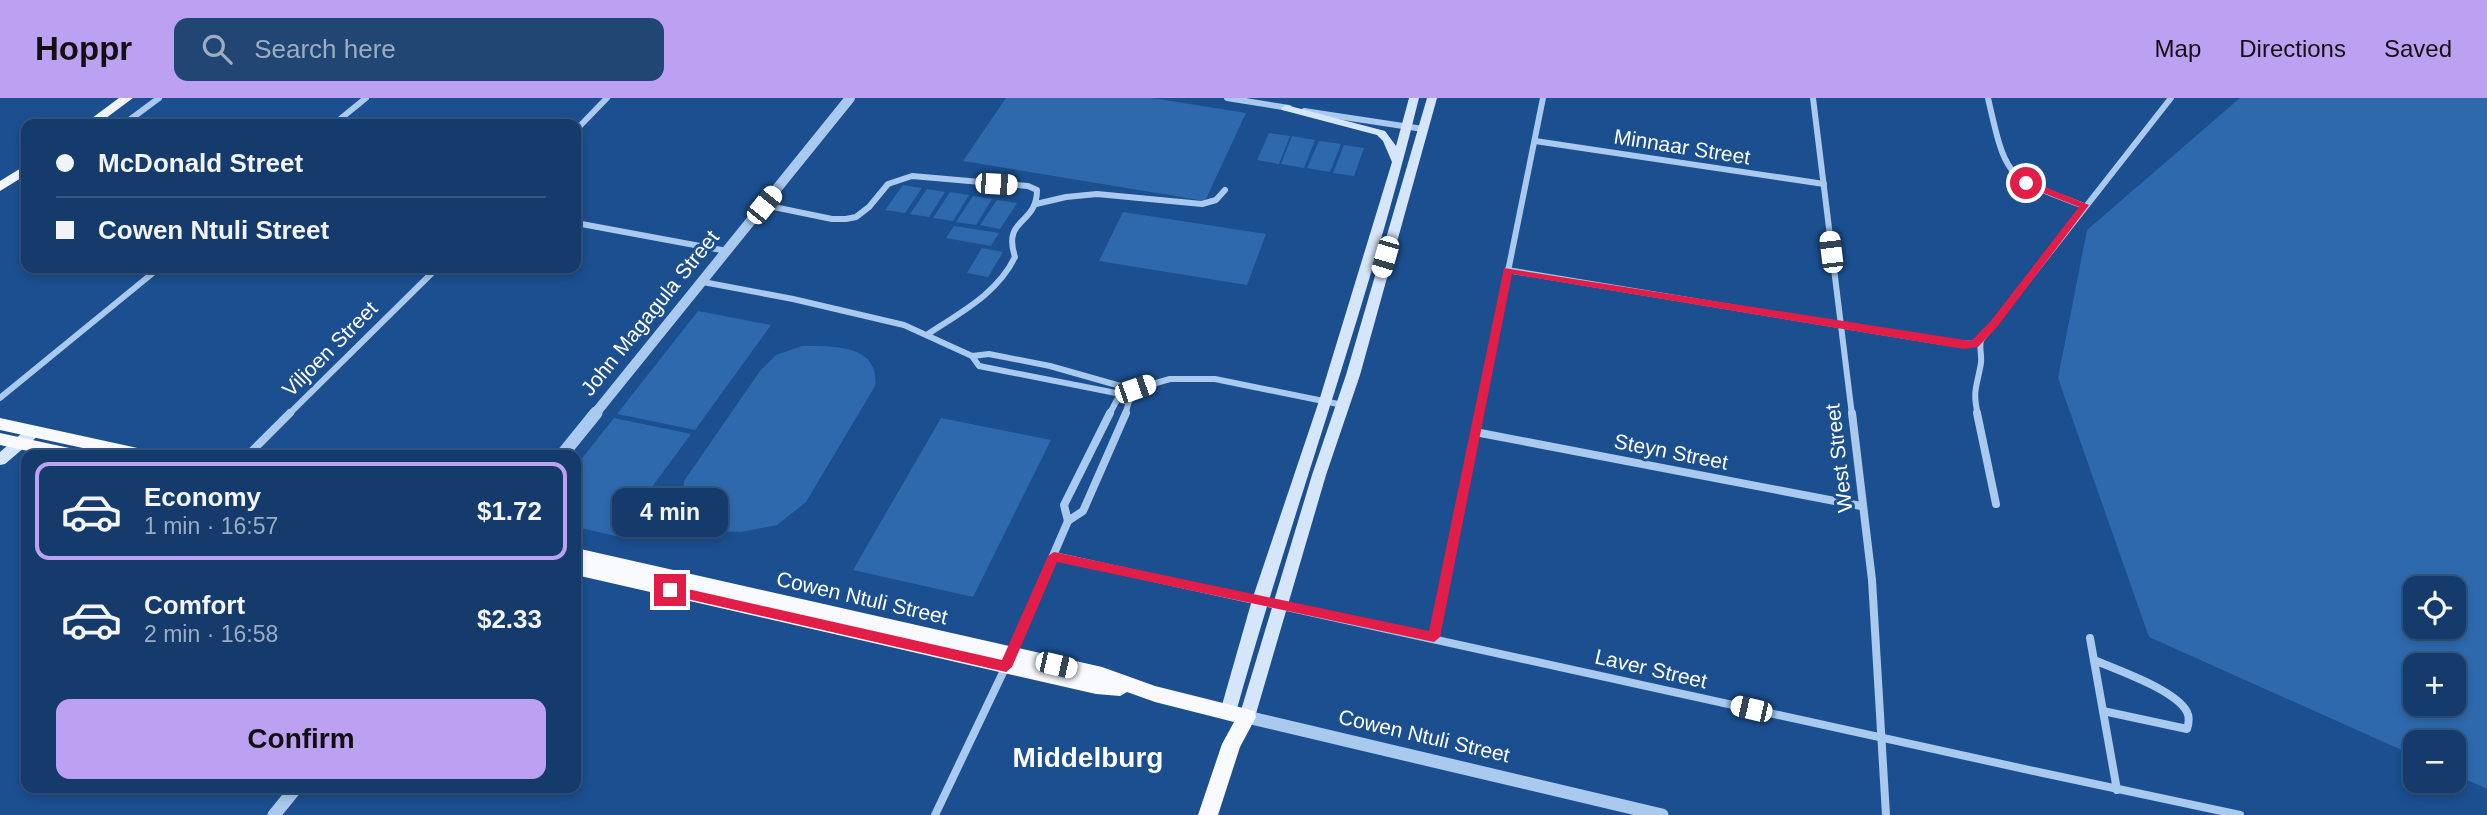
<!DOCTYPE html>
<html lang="en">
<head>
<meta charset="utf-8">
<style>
	:root { --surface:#143b6b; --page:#214673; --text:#f1f3f6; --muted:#9dadc1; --line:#33557e; --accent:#bca0f2 }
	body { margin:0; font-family:Helvetica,sans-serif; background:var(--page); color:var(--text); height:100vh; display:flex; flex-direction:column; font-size:26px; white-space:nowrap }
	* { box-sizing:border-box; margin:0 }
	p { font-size:23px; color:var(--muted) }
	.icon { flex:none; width:38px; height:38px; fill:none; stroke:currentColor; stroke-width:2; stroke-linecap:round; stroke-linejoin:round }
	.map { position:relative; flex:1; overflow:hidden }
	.drawer { position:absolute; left:21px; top:352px; width:560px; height:343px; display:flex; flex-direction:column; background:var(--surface); border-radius:14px; box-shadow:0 4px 10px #0003,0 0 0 2px var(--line) }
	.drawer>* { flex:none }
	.guide { position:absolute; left:21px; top:21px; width:560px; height:154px; border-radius:14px; box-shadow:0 4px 10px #0003,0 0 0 2px var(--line); display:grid; align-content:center; height:154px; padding:0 35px; background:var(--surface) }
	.controls { position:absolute; left:2403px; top:478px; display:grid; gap:14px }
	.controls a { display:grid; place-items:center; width:63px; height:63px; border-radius:14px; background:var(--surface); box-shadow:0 4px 10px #0003,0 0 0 2px var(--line); font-size:35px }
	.end { position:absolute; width:32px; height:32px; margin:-16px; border:9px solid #e11d48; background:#fff; box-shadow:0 0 0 4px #fff }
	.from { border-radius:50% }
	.bubble { position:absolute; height:49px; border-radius:14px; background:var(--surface); box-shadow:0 4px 10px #0003,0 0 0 2px var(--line); font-size:23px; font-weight:700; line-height:49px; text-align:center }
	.car { position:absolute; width:21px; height:42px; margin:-21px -10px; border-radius:9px; box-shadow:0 0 5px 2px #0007; background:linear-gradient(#fff 24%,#345 0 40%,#fff 0 76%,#345 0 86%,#fff 0) }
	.guide b { display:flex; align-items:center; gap:24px; height:66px; font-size:26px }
	.guide b+b { border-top:2px solid var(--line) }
	.guide i { width:18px; height:18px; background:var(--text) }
	ul { padding:12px 0 0; list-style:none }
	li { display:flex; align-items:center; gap:21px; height:98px; margin:0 14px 10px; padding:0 21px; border:4px solid transparent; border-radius:14px }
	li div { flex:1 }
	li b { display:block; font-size:26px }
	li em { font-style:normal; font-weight:700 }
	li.active { border-color:var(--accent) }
	li>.icon { width:63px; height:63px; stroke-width:1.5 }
	.action { display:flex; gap:14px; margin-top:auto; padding:14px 35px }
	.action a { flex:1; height:80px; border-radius:14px; background:var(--accent); color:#111; font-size:28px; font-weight:700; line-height:80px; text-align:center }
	header { display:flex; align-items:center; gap:42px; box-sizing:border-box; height:98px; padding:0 35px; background:var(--accent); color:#111 }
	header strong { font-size:33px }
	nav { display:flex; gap:38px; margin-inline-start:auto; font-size:24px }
	.search { width:490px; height:63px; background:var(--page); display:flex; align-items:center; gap:18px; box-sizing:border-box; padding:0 24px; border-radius:14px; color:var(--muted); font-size:26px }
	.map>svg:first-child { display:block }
</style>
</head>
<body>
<header>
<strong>Hoppr</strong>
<div class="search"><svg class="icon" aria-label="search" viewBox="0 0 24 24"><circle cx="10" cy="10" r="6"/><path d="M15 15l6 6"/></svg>Search here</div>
<nav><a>Map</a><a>Directions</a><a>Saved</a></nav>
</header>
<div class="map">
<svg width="2487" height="717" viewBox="0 0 2487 717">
	<rect width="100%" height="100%" fill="#1b4f8f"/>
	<!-- green -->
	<g fill="#2e69ad" fill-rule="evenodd">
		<path d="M1006,0H1152L1246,15L1205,103L963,63Z"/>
		<path d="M2240,0H2487V691L2454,676V644H2415V658L2149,539L2058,280L2087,132ZM2415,490H2454V528H2415ZM2415,567H2454V606H2415Z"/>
		<path d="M1269,35L1290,38L1279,66L1257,62Z"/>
		<path d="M1292,38L1315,42L1304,70L1281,66Z"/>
		<path d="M1319,43L1341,46L1330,74L1307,70Z"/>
		<path d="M1344,47L1364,50L1354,78L1333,75Z"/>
		<path d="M903,87L922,90L905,115L885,112Z"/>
		<path d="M927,91L945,94L929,119L910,116Z"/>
		<path d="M950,94L969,97L953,123L933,120Z"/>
		<path d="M973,98L992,101L976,127L956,124Z"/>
		<path d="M997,102L1017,105L1000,131L980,127Z"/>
		<path d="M1123,114L1266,136L1247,187L1099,163Z"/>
		<path d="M954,128L999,135L991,148L946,140Z"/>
		<path d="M982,150L1003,154L988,179L967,175Z"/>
		<path d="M698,213L771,227L695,332L617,316Z"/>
		<path d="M802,248C832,248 880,246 875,288L806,404L777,427L741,434L717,433L698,421L682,404L684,383L760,273L776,257Z"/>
		<path d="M614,320L691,336L616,438L576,429V368Z"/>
		<path d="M941,320L1051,342L973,499L853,472Z"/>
	</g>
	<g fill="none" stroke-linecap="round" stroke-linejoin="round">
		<!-- minor-far1 -->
		<g stroke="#a9c9ee" stroke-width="6">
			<path d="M1227,0L1289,10"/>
			<path d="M1813,0L1852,317"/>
			<path d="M1988,0C2007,84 2006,78 2084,108"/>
			<path d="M1304,13L1423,31"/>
			<path d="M237,24L250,26"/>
			<path d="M124,26L159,0"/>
			<path d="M334,26L366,0"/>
			<path d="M576,32L607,0"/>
			<path d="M1535,43L1824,86"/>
			<path d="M1036,106L1066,99L1097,96L1202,106L1216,102L1225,92"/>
			<path d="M764,107L832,121H846L856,119L869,109L888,86L912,78L1028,88L1037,92C1037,128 1002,119 1015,159C997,196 961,214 928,236"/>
			<path d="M576,125L727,153"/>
			<path d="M1507,172L1942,244L1974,246L1982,241L2171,0"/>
			<path d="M703,184L793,201L904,227L972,258L989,256L1050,268L1124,289"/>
			<path d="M972,258L979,268L1116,295"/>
			<path d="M1120,290L1135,291L1137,296L1129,303L1121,302L1116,295Z"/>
			<path d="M1135,291L1170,281H1215L1343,307"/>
			<path d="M0,300L159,170"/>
			<path d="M288,317L437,170"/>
			<path d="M1109,317L1118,300"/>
			<path d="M1125,317L1129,303"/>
			<path d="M1479,317L1543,0"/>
			<path d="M1978,317C1972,292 1977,289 1981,265C1982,257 1979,250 1981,242"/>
		</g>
		<!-- minor -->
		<g stroke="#a9c9ee" stroke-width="8">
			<path d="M1852,315L1872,482L1886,717"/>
			<path d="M1977,315L1996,406"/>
			<path d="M1475,334L1861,408"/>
			<path d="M248,357L290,315"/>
			<path d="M1068,423L1083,413L1126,315"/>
			<path d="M1054,458C1450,542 1844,634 2240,717"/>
			<path d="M1434,539L1479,315"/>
			<path d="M2090,540L2117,692"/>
			<path d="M1011,555L1068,423L1064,407L1110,315"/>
			<path d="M2094,562C2117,572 2176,592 2187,614C2190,620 2189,625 2187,631L2103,613"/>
			<path d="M935,717L1007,566"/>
		</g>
		<!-- tertiary-far1 -->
		<path stroke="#a9c9ee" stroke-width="10" d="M594,317L850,0"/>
		<!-- tertiary -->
		<g stroke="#a9c9ee" stroke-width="13">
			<path d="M562,357L596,315"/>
			<path d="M1247,619L1662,717"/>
			<path d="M274,717L296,690"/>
		</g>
		<!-- secondary -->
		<g fill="#d6e6fa" fill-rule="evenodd">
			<path d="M1409,0H1419C1368,208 1294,408 1236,614L1234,619L1228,621L1222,619L1220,614L1252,502L1319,303L1392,64L1383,43L1377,37L1282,12L1281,10L1286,7L1385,33L1396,48Z"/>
			<path d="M1427,0H1437L1360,277L1326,377L1255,619L1253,624L1247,626L1241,624L1239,619L1312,377L1346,277Z"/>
			<path d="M34,328L39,329L41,333L39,337L5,366L0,367V354L29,329Z"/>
		</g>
		<!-- primary -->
		<g fill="#f0f6ff" fill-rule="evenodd">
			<path d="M119,0H133L98,26H84Z"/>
			<path d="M26,67V77L0,93V83Z"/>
		</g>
		<!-- trunk -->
		<g fill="#f8faff" fill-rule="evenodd">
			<path d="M0,320L142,351L150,357H115L0,332Z"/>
			<path d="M0,335L74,351L82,357H47L0,347Z"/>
			<path d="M576,450L1102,569L1155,588L1247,611L1254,613L1256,619L1240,649L1218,717H1198L1222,646L1234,624L1155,604L1127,594L1120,598L1096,596L576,477Z"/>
		</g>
	</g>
	<!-- route -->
	<path fill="#e11d48" d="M2023,83H2030L2089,107L1997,229L1978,249L1964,251L1512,176L1440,539L1434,544L1057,464L1012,569L1006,574L670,497L664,492L670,487L1002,562L1048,458L1054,454L1429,533L1504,170L1971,243L1990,224L2079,109L2023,87Z"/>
	<g text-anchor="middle" stroke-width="6" stroke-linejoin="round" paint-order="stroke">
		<!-- street labels -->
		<g font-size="21" fill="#fff" stroke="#1b4f8f">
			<text transform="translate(1682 49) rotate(9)" y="7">Minnaar Street</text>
			<text transform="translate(650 215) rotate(-51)" y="7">John Magagula Street</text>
			<text transform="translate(330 251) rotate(-45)" y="7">Viljoen Street</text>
			<text transform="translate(1671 354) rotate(11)" y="7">Steyn Street</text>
			<text transform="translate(1839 360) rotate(-97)" y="7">West Street</text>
			<text transform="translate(862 500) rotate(13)" y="7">Cowen Ntuli Street</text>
			<text transform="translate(1651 571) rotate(13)" y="7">Laver Street</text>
			<text transform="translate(1424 638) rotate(13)" y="7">Cowen Ntuli Street</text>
		</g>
		<!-- district labels -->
		<g font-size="28" font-weight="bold" fill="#fff" stroke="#1b4f8f">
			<text x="1088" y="669">Middelburg</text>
		</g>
	</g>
</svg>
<div class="controls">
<a><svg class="icon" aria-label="locate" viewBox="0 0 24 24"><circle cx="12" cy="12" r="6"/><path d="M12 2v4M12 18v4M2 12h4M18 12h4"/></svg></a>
<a>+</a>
<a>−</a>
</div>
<i class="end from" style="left:2026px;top:85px"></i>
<i class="end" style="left:670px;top:492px"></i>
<div class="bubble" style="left:612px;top:390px;width:116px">4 min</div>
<i class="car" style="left:996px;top:86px;rotate:93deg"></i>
<i class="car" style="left:764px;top:107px;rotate:39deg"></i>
<i class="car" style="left:1831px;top:154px;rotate:353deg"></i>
<i class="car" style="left:1385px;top:159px;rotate:196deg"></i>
<i class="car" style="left:1135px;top:291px;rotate:71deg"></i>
<i class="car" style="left:1056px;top:567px;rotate:103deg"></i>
<i class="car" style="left:1751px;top:611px;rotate:283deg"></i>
<div class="guide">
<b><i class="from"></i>McDonald Street</b>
<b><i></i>Cowen Ntuli Street</b>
</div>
<section class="drawer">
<ul>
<li class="active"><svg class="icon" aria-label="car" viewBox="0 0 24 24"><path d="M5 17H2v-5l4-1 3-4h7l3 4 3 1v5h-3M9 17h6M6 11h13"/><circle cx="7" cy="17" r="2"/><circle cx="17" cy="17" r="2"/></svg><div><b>Economy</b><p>1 min · 16:57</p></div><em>$1.72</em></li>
<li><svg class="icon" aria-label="car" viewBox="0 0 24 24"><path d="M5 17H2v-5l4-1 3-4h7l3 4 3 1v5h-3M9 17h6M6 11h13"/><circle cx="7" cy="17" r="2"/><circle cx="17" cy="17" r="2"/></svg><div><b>Comfort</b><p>2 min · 16:58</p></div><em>$2.33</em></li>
</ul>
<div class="action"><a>Confirm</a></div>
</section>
</div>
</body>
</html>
